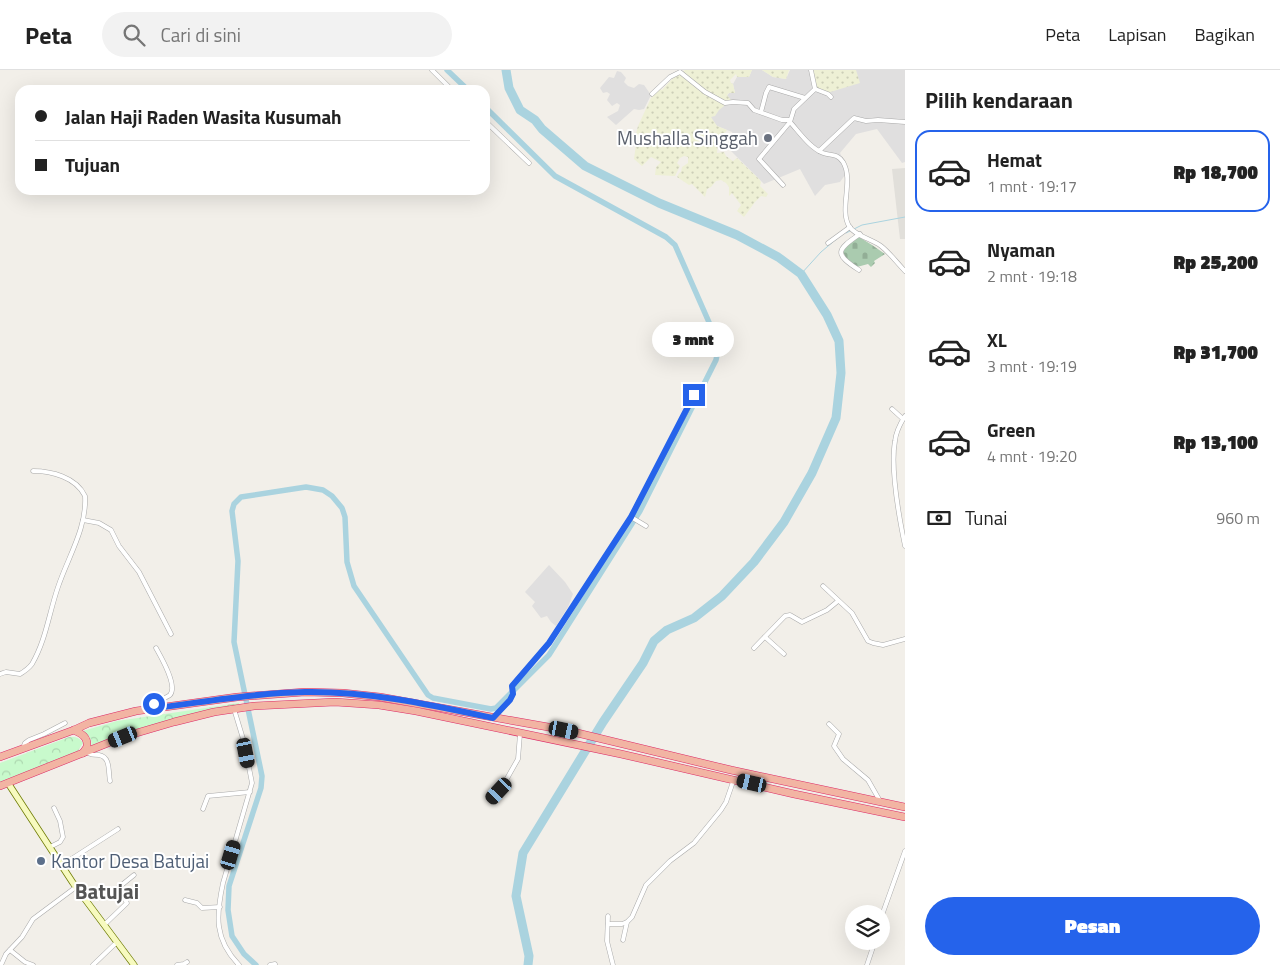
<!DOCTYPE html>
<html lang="id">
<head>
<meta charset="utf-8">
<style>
	:root { --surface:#fff; --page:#f2f2f2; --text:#222; --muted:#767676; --line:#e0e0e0; --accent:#2563eb }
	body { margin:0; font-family:"Titillium Web",sans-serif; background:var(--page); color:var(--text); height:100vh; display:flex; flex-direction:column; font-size:19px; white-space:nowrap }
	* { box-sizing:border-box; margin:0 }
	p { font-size:16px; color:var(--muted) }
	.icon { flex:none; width:28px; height:28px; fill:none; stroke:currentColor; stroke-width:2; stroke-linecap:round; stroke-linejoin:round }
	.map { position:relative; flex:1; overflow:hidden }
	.panel { display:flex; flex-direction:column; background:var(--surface); width:375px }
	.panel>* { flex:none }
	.top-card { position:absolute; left:15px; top:15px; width:475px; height:110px; border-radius:15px; box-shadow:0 5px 20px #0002; display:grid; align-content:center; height:110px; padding:0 20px; background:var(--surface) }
	.fabs { position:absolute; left:845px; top:835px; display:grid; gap:10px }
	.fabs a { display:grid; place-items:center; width:45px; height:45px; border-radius:50%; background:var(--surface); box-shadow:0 5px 20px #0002; font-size:25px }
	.end { position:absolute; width:22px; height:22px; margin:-11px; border:6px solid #2563eb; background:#fff; box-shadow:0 0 0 2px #fff }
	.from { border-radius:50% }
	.bubble { position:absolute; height:35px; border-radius:18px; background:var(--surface); box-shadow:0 5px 20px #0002; font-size:16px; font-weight:800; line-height:35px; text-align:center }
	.car { position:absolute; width:15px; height:30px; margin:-15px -8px; border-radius:6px; box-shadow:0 0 4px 1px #0007; background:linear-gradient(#222 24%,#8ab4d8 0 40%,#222 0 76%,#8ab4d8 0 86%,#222 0) }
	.top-card b { display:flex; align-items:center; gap:18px; height:48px; font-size:19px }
	.top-card b+b { border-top:1px solid var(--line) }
	.top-card i { width:12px; height:12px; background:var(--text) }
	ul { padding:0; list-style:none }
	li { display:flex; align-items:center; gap:15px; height:82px; margin:0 10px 8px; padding:0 10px; border:2px solid transparent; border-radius:15px }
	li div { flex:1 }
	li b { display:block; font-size:19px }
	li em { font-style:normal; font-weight:800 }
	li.current { border-color:var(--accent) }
	li>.icon { width:45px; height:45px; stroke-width:1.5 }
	h2 { padding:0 20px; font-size:22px; line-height:60px }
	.pay { display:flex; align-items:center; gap:12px; height:55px; padding:0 20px; font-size:19px }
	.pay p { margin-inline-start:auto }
	.primary-button { display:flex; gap:10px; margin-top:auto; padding:10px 20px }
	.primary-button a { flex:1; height:58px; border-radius:30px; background:var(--accent); color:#fff; font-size:20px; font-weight:800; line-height:58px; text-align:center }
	header { display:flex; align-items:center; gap:30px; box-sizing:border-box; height:70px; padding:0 25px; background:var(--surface); border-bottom:1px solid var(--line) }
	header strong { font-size:24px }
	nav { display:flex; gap:28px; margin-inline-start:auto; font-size:18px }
	.search { width:350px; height:45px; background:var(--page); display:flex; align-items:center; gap:12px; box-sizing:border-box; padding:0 18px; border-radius:28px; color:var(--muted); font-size:19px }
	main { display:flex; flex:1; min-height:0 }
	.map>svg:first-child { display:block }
</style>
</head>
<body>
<header>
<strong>Peta</strong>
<div class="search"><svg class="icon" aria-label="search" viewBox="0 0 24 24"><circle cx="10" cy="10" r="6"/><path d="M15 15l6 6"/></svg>Cari di sini</div>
<nav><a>Peta</a><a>Lapisan</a><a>Bagikan</a></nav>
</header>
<main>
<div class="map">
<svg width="905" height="895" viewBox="0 0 905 895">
	<defs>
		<pattern id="farmland-dots" width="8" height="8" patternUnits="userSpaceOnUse" patternTransform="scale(1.25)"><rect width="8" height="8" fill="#eef0d5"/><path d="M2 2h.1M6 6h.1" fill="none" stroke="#ccceb7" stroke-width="1.8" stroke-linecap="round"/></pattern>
		<pattern id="cemetery-stones" width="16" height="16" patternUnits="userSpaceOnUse" patternTransform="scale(1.25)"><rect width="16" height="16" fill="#aacbaf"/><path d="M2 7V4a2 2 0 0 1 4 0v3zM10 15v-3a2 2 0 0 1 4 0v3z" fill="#92ae96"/></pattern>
		<pattern id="park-crowns" width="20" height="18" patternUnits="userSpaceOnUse" patternTransform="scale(1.25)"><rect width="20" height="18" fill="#c8facc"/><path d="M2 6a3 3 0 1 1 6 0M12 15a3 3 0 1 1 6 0" fill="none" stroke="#acd6af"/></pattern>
	</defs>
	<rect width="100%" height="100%" fill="#f2efe9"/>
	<!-- residential -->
	<g fill="#e0dfdf">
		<path d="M752,0H762L773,7L786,9L790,0H905V92L902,93L877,59L856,64L840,83L848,101L840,112L825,115L815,126L800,99L764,114L728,78L735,70L732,62L717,56L710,48L729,23H735L733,14L737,7H749Z"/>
		<path d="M617,1L621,2L626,8L624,12L628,16L634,18L639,14L644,15L651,25L644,39L639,40L634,39L616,55L607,47L618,41L620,35L617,33L612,36L607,30L610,24L607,22L603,23L600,18L609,7L614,8Z"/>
		<path d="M549,495L565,512L573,524L568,537L556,556L551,552L547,546L541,548L532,536L535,532L525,522Z"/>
	</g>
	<!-- airport -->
	<path fill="#e1dfda" d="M905,98V169H900L892,99Z"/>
	<!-- farmland -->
	<g fill="url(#farmland-dots)">
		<path d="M685,0H752L749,7H737L736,4L730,10L731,13L733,14L735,23H729L727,25L731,30L730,32L725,33L724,36L719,40L715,46L711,47L717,56L727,60L718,72L717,83L724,82L726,86L733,91L737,88L759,109L761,112L760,116L768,124L766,127L761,126L755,132L744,147L737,141L741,135L732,123L729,126V117L726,113L721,110L716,111L711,117L707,119L705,127L692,114L689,115L677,107L679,103L681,102L682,97L688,93V87L684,86L680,88L677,93L680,96L675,106L655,105L656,97L661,92L651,87L642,96L634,89L636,74L641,69L636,64L638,56L651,28L660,19L662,20L671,10Z"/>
		<path d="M762,0H789L786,9L773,7Z"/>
		<path d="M813,0H856L860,13L827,23L817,18Z"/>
	</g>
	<!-- cemetery -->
	<path fill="url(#cemetery-stones)" d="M859,167L872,175L885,184L874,191L875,193L871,197L868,194L857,197L847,190L841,178Z"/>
	<!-- park -->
	<g fill="url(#park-crowns)">
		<path d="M239,633L240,636L90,679C94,671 90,666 83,661L117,651Z"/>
		<path d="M69,667C76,667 79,667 83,673L77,682L0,712V693Z"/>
	</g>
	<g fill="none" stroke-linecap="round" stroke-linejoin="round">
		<!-- stream -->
		<g stroke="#aad3df" stroke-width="1">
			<path d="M846,163L862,155L905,147"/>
			<path d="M801,204L821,182L840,166"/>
		</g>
		<!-- canal -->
		<g stroke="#aad3df" stroke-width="5.5">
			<path d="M447,0L468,20"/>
			<path d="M256,895L244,884L232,866L228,840L229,816L261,718L262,706L234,572L238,491L232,441L234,434L241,427L306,417L323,420L332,426L342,438L345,447L347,492L354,516L428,625L433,628L491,639L496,638L549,585L640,441L716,290L719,275L675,175L666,167L555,106L485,37"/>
		</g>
		<!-- river -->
		<path stroke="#aad3df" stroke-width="9" d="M506,0L509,18L520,40L535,50L542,59L585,96L659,133L737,165L778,187L801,204L827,245L839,271L841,303L836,348L812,403L784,452L754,492L722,526L694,548L667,560L654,571L643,593L603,652L523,783L516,826L529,886L528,895"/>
		<!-- minor casing -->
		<g stroke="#a9a9a9" stroke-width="5">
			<g id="minor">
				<path d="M432,0L452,20"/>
				<path d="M811,0L815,19L794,39L790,52C799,62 810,78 823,83C831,86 837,83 843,92C854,110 839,139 849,156C855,166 872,169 881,176C890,183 897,193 905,201"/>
				<path d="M815,19L828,24L831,27"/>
				<path d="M652,24L670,7L680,2L705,22L725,33L733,32L748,33L754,40L782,50H790"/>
				<path d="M761,42L766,23L769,17L805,28"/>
				<path d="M485,51L529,93"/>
				<path d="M819,81L854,48L866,51L878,50L905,52"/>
				<path d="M783,115L759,89L790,52"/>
				<path d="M828,173L850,157"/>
				<path d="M859,200C834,184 836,180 860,164"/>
				<path d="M892,339L903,349"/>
				<path d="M905,346C900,354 896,361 895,371C890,399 899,447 905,476"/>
				<path d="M631,447L646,456"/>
				<path d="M83,450L99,453L111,460L119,476L139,502L171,564"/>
				<path d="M823,516L852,543L868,571L873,573L883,575L905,569"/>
				<path d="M765,567L784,584"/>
				<path d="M754,578L785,546L790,545L802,552L827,540L838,531"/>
				<path d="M0,604L6,602L20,604C25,601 29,598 32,594C46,570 49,543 58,517C68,487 87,458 85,426C76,407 51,401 33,401"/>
				<path d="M155,638V633C160,630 166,628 170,625C178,616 161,587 156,578"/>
				<path d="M234,639L244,672L252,713L223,813C216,846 214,869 239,895"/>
				<path d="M494,647L510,630L513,624L512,616L549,573L631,447L700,315"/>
				<path d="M829,654L839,664L834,676L843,689L868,710L880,731"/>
				<path d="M23,678L25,673L29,670L44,664L65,653"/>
				<path d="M87,682C91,685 93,685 99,685C111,687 108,702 110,711"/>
				<path d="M490,730L501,719L518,689L520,664"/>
				<path d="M203,739L208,726L250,722"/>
				<path d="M50,777L60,772L63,767L60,751L54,738"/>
				<path d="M62,795L118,759"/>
				<path d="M185,830L197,833L202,838L220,837"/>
				<path d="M608,846L607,871L613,895"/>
				<path d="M881,848L905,781"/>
				<path d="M608,854H622L627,852L632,847L646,815L670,791L694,773L721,740L726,732L734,709"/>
				<path d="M104,855L127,833L118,818L134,805"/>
				<path d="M623,870L627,852"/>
				<path d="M10,880L25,892L33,895"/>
				<path d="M1,895L6,884L22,867L33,849L76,817"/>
				<path d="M93,895L117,872"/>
				<path d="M177,895L184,894L187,892"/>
				<path d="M270,895L275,894"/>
				<path d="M867,895L875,871"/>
			</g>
		</g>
		<!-- secondary casing -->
		<g stroke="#707d05" stroke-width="7">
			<path id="secondary" d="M8,713L73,813L134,895"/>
		</g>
		<!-- trunk casing -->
		<g stroke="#dc2a67" stroke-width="8">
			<g id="trunk">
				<path d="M74,660C82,664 88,667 87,677L83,683"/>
				<path d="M0,687L74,660L89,653L136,641L237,627L305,622L343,623L380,627L565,660L731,700L905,737"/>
				<path d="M0,716L123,667L174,652L214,642L254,636L335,632L379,635L416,641L621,684L794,724L905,747"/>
			</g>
		</g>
		<!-- minor -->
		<use href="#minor" stroke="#fff" stroke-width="4"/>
		<!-- secondary -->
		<use href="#secondary" stroke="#f7fabf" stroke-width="5.5"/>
		<!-- trunk -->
		<use href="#trunk" stroke="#f2b4a3" stroke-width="7"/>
	</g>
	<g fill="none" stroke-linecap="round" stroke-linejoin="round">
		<!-- route -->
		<path stroke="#2563eb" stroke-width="6" d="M154,634L155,638C205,632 255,623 305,622C369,621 432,635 493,648L510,630L513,624L512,616L549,573L631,447L694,325"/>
	</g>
	<!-- markers -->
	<circle fill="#6b7280" stroke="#fff" stroke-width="2" cx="768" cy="68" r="5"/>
	<circle fill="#5c6f8a" stroke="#fff" stroke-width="2" cx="41" cy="791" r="5"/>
	<g text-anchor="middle" stroke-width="4" stroke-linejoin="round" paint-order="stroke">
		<!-- worship labels -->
		<g font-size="19" fill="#5b616d" stroke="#fff" text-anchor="end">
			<text x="758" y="75">Mushalla Singgah</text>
		</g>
		<!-- service labels -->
		<g font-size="19" fill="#4e5e75" stroke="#fff" text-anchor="start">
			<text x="51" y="798">Kantor Desa Batujai</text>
		</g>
		<!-- quarter labels -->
		<g font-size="21" font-weight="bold" fill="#555" stroke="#fff">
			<text x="107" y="829">Batujai</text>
		</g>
	</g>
</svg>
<div class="fabs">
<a><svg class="icon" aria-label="layers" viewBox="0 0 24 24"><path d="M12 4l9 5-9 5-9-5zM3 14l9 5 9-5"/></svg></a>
</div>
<i class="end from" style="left:154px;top:634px"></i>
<i class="end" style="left:694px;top:325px"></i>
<div class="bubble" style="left:652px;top:252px;width:82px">3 mnt</div>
<i class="car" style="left:564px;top:660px;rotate:102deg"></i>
<i class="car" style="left:123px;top:667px;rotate:248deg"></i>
<i class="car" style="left:246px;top:683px;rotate:169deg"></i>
<i class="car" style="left:752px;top:713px;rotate:283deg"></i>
<i class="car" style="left:499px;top:721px;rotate:223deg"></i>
<i class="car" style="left:231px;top:785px;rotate:17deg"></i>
<div class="top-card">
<b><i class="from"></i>Jalan Haji Raden Wasita Kusumah</b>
<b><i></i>Tujuan</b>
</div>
</div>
<section class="panel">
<h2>Pilih kendaraan</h2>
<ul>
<li class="current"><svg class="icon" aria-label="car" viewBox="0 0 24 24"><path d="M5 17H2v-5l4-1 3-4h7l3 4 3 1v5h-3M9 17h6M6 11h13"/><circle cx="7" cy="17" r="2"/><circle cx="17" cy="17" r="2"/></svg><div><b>Hemat</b><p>1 mnt · 19:17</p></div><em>Rp 18,700</em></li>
<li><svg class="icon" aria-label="car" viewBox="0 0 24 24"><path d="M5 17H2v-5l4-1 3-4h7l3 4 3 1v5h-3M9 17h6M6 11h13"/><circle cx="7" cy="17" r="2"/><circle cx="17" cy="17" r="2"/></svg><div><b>Nyaman</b><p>2 mnt · 19:18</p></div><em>Rp 25,200</em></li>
<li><svg class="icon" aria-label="car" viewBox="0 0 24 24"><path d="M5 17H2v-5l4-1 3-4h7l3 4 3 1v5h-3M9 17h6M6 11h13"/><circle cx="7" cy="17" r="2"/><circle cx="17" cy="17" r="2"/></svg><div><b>XL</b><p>3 mnt · 19:19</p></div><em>Rp 31,700</em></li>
<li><svg class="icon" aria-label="car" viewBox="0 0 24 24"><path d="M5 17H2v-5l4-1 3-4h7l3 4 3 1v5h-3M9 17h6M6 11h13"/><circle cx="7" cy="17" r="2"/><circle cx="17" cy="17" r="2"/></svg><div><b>Green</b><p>4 mnt · 19:20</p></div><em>Rp 13,100</em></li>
</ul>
<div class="pay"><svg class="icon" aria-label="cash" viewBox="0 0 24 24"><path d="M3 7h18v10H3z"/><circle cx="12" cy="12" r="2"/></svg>Tunai<p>960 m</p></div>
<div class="primary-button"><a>Pesan</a></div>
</section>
</main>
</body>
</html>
